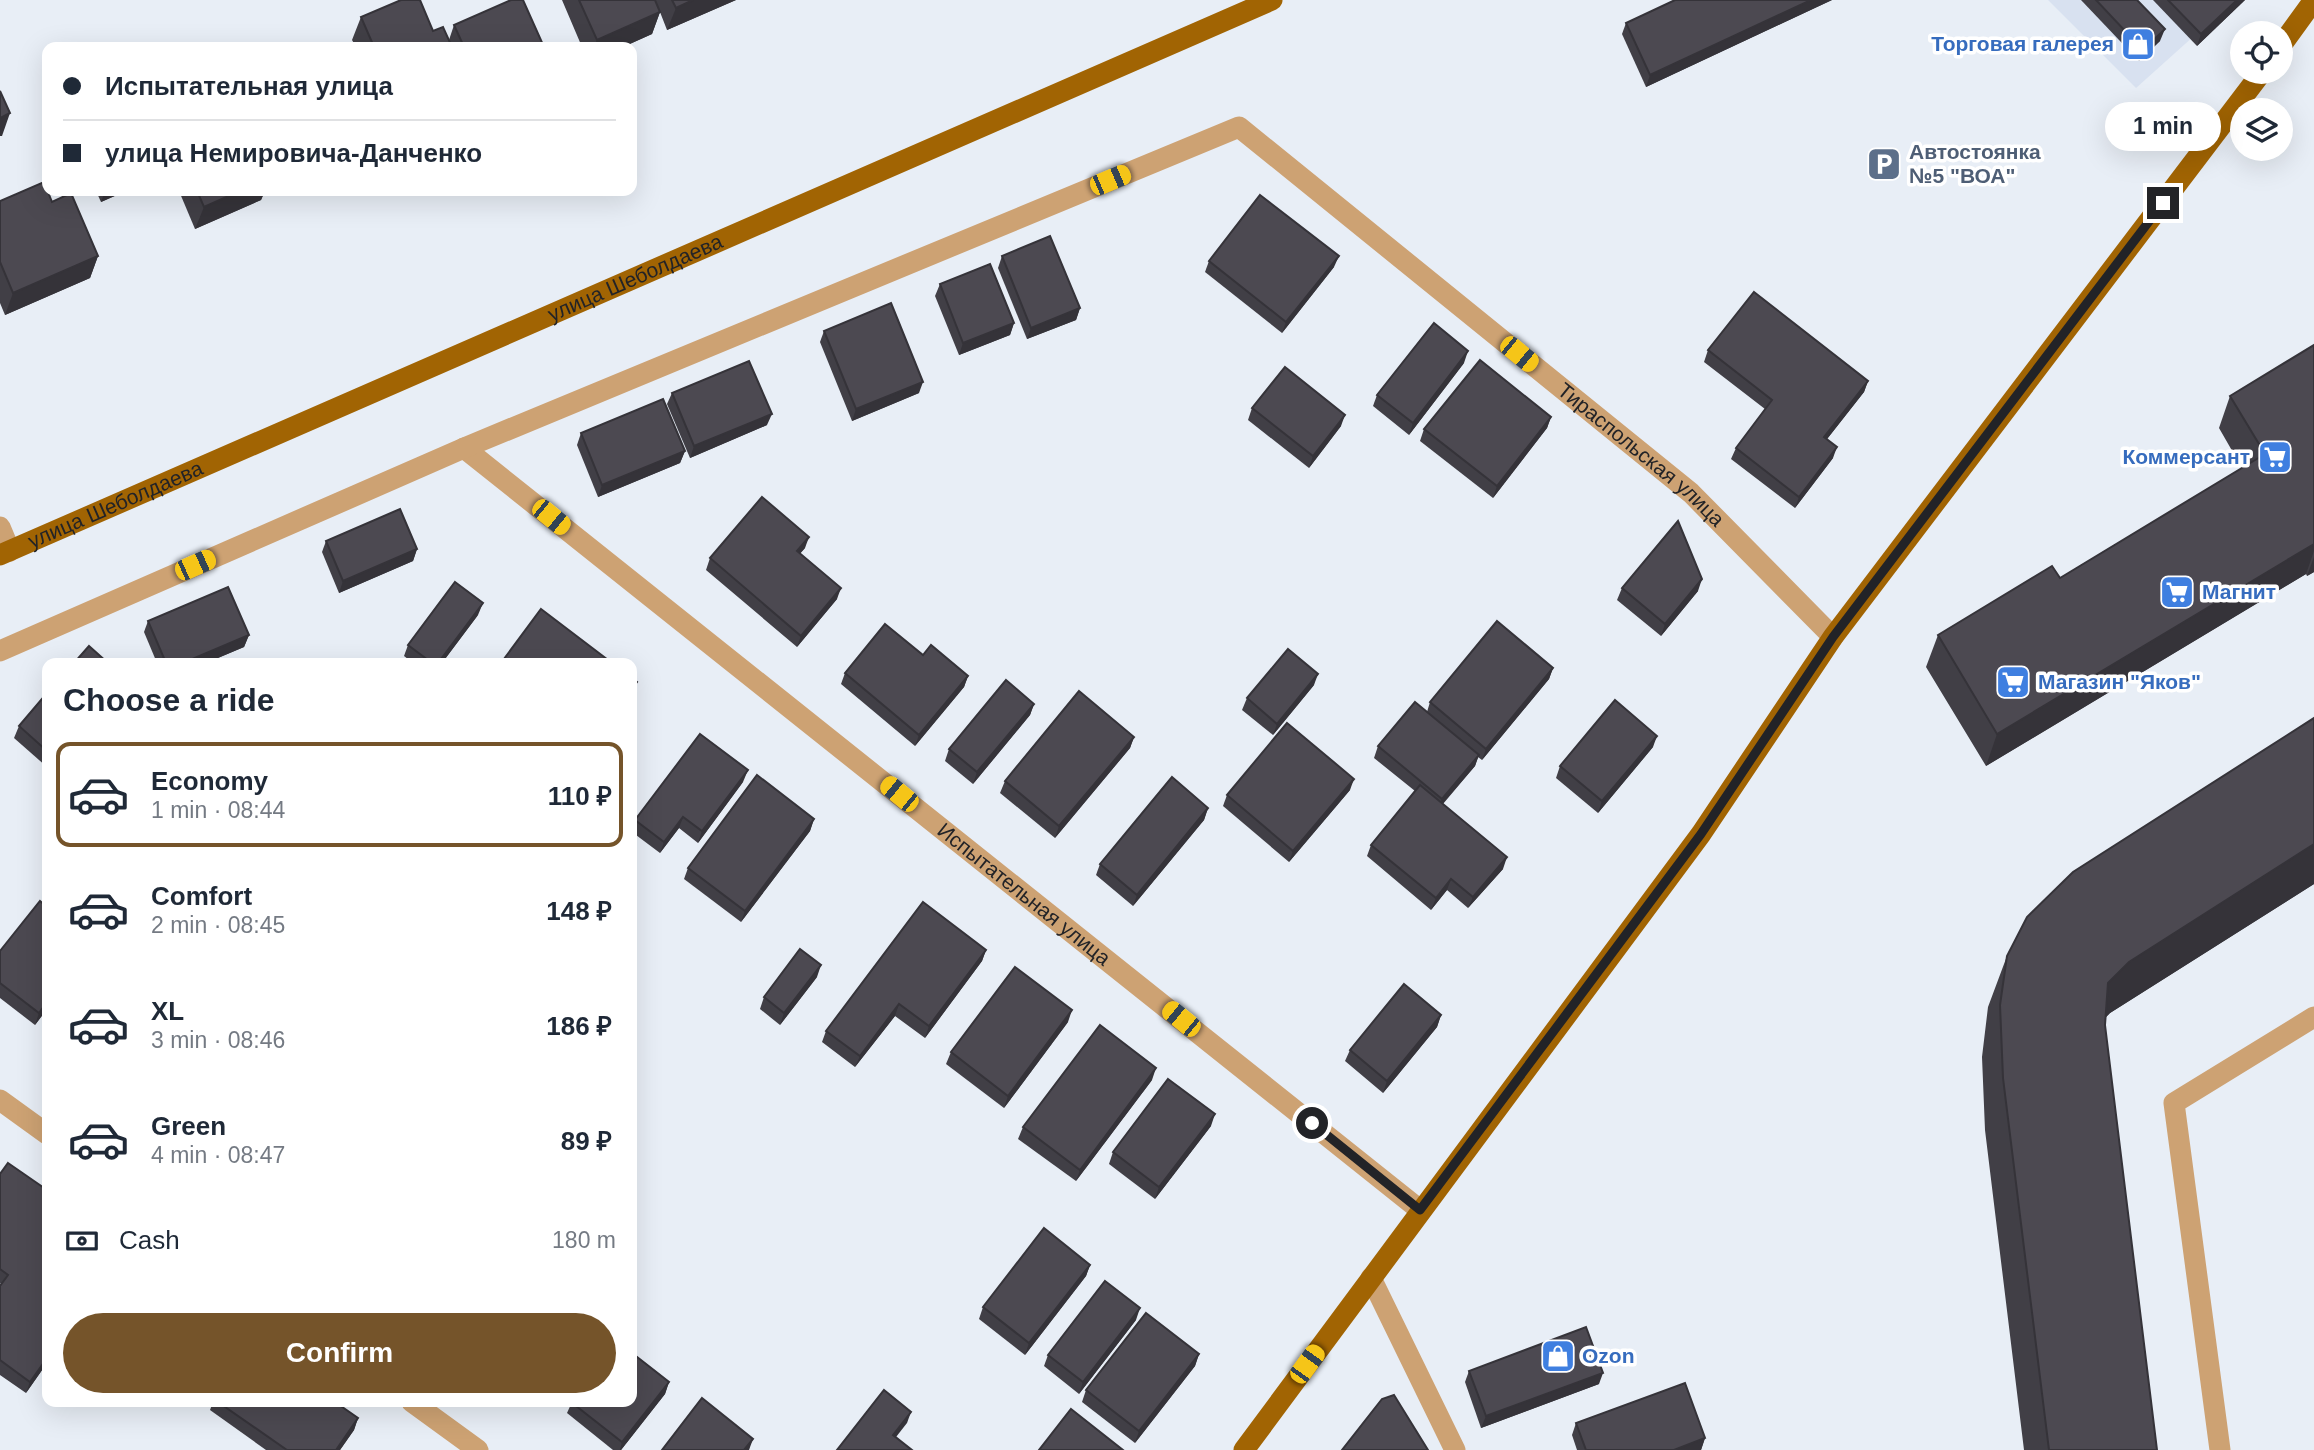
<!DOCTYPE html>
<html lang="en">
<head>
<meta charset="utf-8">
<style>
	:root { --surface:#fff; --page:#f2f2f3; --text:#1f2937; --muted:#747a83; --line:#e0e1e3; --accent:#75542a }
	body { margin:0; font-family:Arial,sans-serif; background:var(--page); color:var(--text); height:100vh; display:flex; flex-direction:column; font-size:26px; white-space:nowrap }
	* { box-sizing:border-box; margin:0 }
	p { font-size:23px; color:var(--muted) }
	.icon { flex:none; width:38px; height:38px; fill:none; stroke:currentColor; stroke-width:2; stroke-linecap:round; stroke-linejoin:round }
	.map { position:relative; flex:1; overflow:hidden }
	.sheet { position:absolute; left:42px; top:658px; width:595px; height:749px; display:flex; flex-direction:column; background:var(--surface); border-radius:14px; box-shadow:0 7px 28px #0002 }
	.sheet>* { flex:none }
	.top-card { position:absolute; left:42px; top:42px; width:595px; height:154px; border-radius:14px; box-shadow:0 7px 28px #0002; display:grid; align-content:center; height:154px; padding:0 21px; background:var(--surface) }
	.buttons { position:absolute; left:2230px; top:21px; display:grid; gap:14px }
	.buttons a { display:grid; place-items:center; width:63px; height:63px; border-radius:50%; background:var(--surface); box-shadow:0 7px 28px #0002; font-size:35px }
	.end { position:absolute; width:32px; height:32px; margin:-16px; border:9px solid #222327; background:#fff; box-shadow:0 0 0 4px #fff }
	.from { border-radius:50% }
	.bubble { position:absolute; height:49px; border-radius:24px; background:var(--surface); box-shadow:0 7px 28px #0002; font-size:23px; font-weight:800; line-height:49px; text-align:center }
	.car { position:absolute; width:21px; height:42px; margin:-21px -10px; border-radius:9px; box-shadow:0 0 5px 2px #0007; background:linear-gradient(#f5c518 24%,#345 0 40%,#f5c518 0 76%,#345 0 86%,#f5c518 0) }
	.top-card b { display:flex; align-items:center; gap:24px; height:66px; font-size:26px }
	.top-card b+b { border-top:2px solid var(--line) }
	.top-card i { width:18px; height:18px; background:var(--text) }
	ul { padding:0; list-style:none }
	li { display:flex; align-items:center; gap:21px; height:105px; margin:0 14px 10px; padding:0 7px; border:4px solid transparent; border-radius:14px }
	li div { flex:1 }
	li b { display:block; font-size:26px }
	li em { font-style:normal; font-weight:800 }
	li.current { border-color:var(--accent) }
	li>.icon { width:63px; height:63px; stroke-width:1.5 }
	h2 { padding:0 21px; font-size:32px; line-height:84px }
	.pay { display:flex; align-items:center; gap:18px; height:77px; padding:0 21px; font-size:26px }
	.pay p { margin-inline-start:auto }
	.button { display:flex; gap:14px; margin-top:auto; padding:14px 21px }
	.button a { flex:1; height:80px; border-radius:42px; background:var(--accent); color:#fff; font-size:28px; font-weight:800; line-height:80px; text-align:center }
	.map>svg:first-child { display:block }
</style>
</head>
<body>
<div class="map">
<svg width="2314" height="1450" viewBox="0 0 2314 1450">
	<rect width="100%" height="100%" fill="#e8eef6"/>
	<!-- built -->
	<path fill="#d8e1f0" d="M2048,0H2234L2136,88Z"/>
	<g fill="none" stroke-linecap="round" stroke-linejoin="round">
		<!-- lane -->
		<path stroke="#cda273" stroke-width="21" d="M2220,1450L2174,1103L2314,1017"/>
		<!-- street -->
		<g stroke="#cda273" stroke-width="21">
			<path id="s1" d="M464,448L1420,1210"/>
			<path d="M0,527L10,551"/>
			<path id="s2" d="M0,651L464,448L1239,127L1691,493L1833,637"/>
			<path d="M0,1100L47,1134"/>
			<path d="M1371,1278L1455,1450"/>
			<path d="M412,1402L478,1450"/>
		</g>
		<!-- primary -->
		<g stroke="#a16403" stroke-width="21">
			<path d="M2280,47L2314,0"/>
			<path id="s3" d="M0,555L1272,0"/>
			<path d="M1244,1450L1701,834L1833,637L2262,72"/>
		</g>
	</g>
	<!-- wall -->
	<g fill="#413f46">
		<path d="M562,0H736L667,30L660,12L652,34L623,47H582Z"/>
		<path d="M1675,0H1832L1646,87L1622,34L1626,23Z"/>
		<path d="M2081,0H2137L2160,41L2139,61Z"/>
		<path d="M2153,0H2245L2197,46Z"/>
		<path d="M361,17L433,31L449,40L454,25L544,47H356L352,40Z"/>
		<path d="M96,191H126L101,202Z"/>
		<path d="M179,191H265L261,200L195,229Z"/>
		<path d="M0,201L52,202L98,256L90,278L5,315L0,303Z"/>
		<path d="M1002,256L1080,308L1076,320L1027,339L998,268Z"/>
		<path d="M1209,261L1334,267L1282,333L1205,272Z"/>
		<path d="M940,284L1014,323L1010,335L959,355L935,296Z"/>
		<path d="M824,331L919,393L852,421L820,342Z"/>
		<path d="M2314,345V572L2307,576L2306,574L1986,766L1926,667L1938,635L2060,578L2242,468L2219,428L2230,396Z"/>
		<path d="M1708,350L1868,381L1864,392L1827,439L1833,458L1795,508L1731,459L1736,448L1765,409L1704,362Z"/>
		<path d="M1464,363L1409,435L1373,406L1377,395Z"/>
		<path d="M672,393L767,425L690,458L667,404Z"/>
		<path d="M1252,408L1341,426L1309,468L1248,420Z"/>
		<path d="M1551,417L1547,428L1493,498L1420,441L1424,429Z"/>
		<path d="M581,433L685,451L680,463L598,497L577,445Z"/>
		<path d="M326,541L417,549L413,561L339,593L322,552Z"/>
		<path d="M805,548L800,553L837,599L797,647L706,570L710,558Z"/>
		<path d="M1622,588L1698,591L1661,636L1617,600Z"/>
		<path d="M478,615L442,663H413L404,656L408,645Z"/>
		<path d="M148,621L249,635L244,647L206,663H157L144,632Z"/>
		<path d="M923,655L968,676L964,687L915,746L841,684L845,673Z"/>
		<path d="M1553,668L1549,679L1482,760L1478,757L1475,766L1443,804L1503,869L1468,908L1447,890L1431,910L1367,856L1371,845L1415,791L1374,758L1378,746L1427,712L1430,702Z"/>
		<path d="M1314,685L1273,735L1242,710L1247,698Z"/>
		<path d="M47,693V767L14,738L19,726Z"/>
		<path d="M1034,704L1030,715L973,784L945,761L949,749Z"/>
		<path d="M2314,718V884L2110,1013L2105,1018V1025L2157,1450H2024L1985,1130L1982,1057L1988,1007L2007,956Z"/>
		<path d="M1134,737L1130,748L1055,838L1000,793L1005,781Z"/>
		<path d="M1653,747L1598,813L1556,778L1560,766Z"/>
		<path d="M743,782L698,843L679,828L660,853L632,832L635,820Z"/>
		<path d="M1350,790L1289,862L1223,806L1227,795Z"/>
		<path d="M1208,808L1204,820L1133,906L1096,875L1100,864Z"/>
		<path d="M814,819L810,831L741,922L684,879L688,868Z"/>
		<path d="M986,950L982,961L925,1038L895,1016L855,1067L822,1042L826,1031Z"/>
		<path d="M0,951L47,1009L35,1025L0,998Z"/>
		<path d="M817,977L780,1025L760,1009L764,997Z"/>
		<path d="M1441,1015L1437,1027L1383,1093L1345,1061L1350,1050Z"/>
		<path d="M1068,1022L1004,1108L946,1064L951,1052Z"/>
		<path d="M1152,1080L1076,1181L1018,1139L1023,1127Z"/>
		<path d="M1211,1126L1155,1199L1109,1164L1113,1152Z"/>
		<path d="M0,1174L47,1363L26,1393L0,1375V1286L1,1284L0,1283Z"/>
		<path d="M1090,1265L1086,1276L1025,1355L979,1319L983,1307Z"/>
		<path d="M1136,1320L1079,1394L1044,1366L1048,1355Z"/>
		<path d="M1199,1354L1195,1366L1135,1443L1082,1402L1086,1390Z"/>
		<path d="M1469,1371L1599,1384L1481,1428L1465,1382Z"/>
		<path d="M669,1382L665,1394L621,1450H613L567,1413L572,1402Z"/>
		<path d="M213,1402H335L358,1418L354,1430L340,1450H266L210,1410Z"/>
		<path d="M1576,1423L1705,1438L1701,1450H1577L1572,1435Z"/>
	</g>
	<!-- shaded-wall -->
	<g fill="#353339">
		<path d="M693,0H736L667,30L676,8Z"/>
		<path d="M1811,0H1832L1646,87L1650,75Z"/>
		<path d="M2237,0H2245L2197,46L2201,34Z"/>
		<path d="M660,12L652,34L623,47H594L597,40Z"/>
		<path d="M2165,29L2160,41L2139,61L2143,50Z"/>
		<path d="M10,113L2,136H0V118Z"/>
		<path d="M105,191H126L101,202Z"/>
		<path d="M240,191H265L261,200L195,229L204,207Z"/>
		<path d="M98,256L90,278L5,315L13,293Z"/>
		<path d="M1339,256L1334,267L1282,333L1286,322Z"/>
		<path d="M1080,308L1076,320L1027,339L1031,328Z"/>
		<path d="M1014,323L1010,335L959,355L963,343Z"/>
		<path d="M1468,351L1464,363L1409,435L1413,423Z"/>
		<path d="M1868,381L1864,392L1820,448L1824,437Z"/>
		<path d="M923,382L919,393L852,421L856,409Z"/>
		<path d="M772,414L767,425L690,458L694,446Z"/>
		<path d="M1345,415L1341,426L1309,468L1313,456Z"/>
		<path d="M1551,417L1547,428L1493,498L1497,486Z"/>
		<path d="M1837,447L1833,458L1795,508L1799,497Z"/>
		<path d="M685,451L680,463L598,497L602,485Z"/>
		<path d="M809,537L805,548L793,562L797,551Z"/>
		<path d="M2314,544V551L2306,574L1986,766L1997,734Z"/>
		<path d="M417,549L413,561L339,593L343,581Z"/>
		<path d="M2314,557V572L2307,576Z"/>
		<path d="M1702,579L1698,591L1661,636L1665,624Z"/>
		<path d="M841,588L837,599L797,647L801,636Z"/>
		<path d="M483,603L478,615L442,663H438Z"/>
		<path d="M249,635L244,647L206,663H183Z"/>
		<path d="M1553,668L1549,679L1482,760L1486,749Z"/>
		<path d="M1318,674L1314,685L1273,735L1277,724Z"/>
		<path d="M968,676L964,687L915,746L919,735Z"/>
		<path d="M1034,704L1030,715L973,784L977,772Z"/>
		<path d="M1657,736L1653,747L1598,813L1602,801Z"/>
		<path d="M1134,737L1130,748L1055,838L1059,826Z"/>
		<path d="M1479,755L1475,766L1437,810L1442,799Z"/>
		<path d="M748,770L743,782L698,843L702,831Z"/>
		<path d="M1354,779L1350,790L1289,862L1293,851Z"/>
		<path d="M1208,808L1204,820L1133,906L1137,895Z"/>
		<path d="M683,817L679,828L660,853L664,842Z"/>
		<path d="M814,819L810,831L741,922L745,911Z"/>
		<path d="M2314,844V884L2110,1013L2089,1034L2108,983L2129,962Z"/>
		<path d="M1507,857L1503,869L1468,908L1473,897Z"/>
		<path d="M1451,879L1447,890L1431,910L1436,898Z"/>
		<path d="M986,950L982,961L925,1038L929,1026Z"/>
		<path d="M821,965L817,977L780,1025L784,1013Z"/>
		<path d="M47,1002V1009L35,1025L39,1013Z"/>
		<path d="M899,1004L895,1016L855,1067L860,1056Z"/>
		<path d="M1072,1010L1068,1022L1004,1108L1008,1096Z"/>
		<path d="M1441,1015L1437,1027L1383,1093L1387,1081Z"/>
		<path d="M1156,1068L1152,1080L1076,1181L1080,1170Z"/>
		<path d="M1215,1114L1211,1126L1155,1199L1159,1187Z"/>
		<path d="M1090,1265L1086,1276L1025,1355L1029,1343Z"/>
		<path d="M1140,1308L1136,1320L1079,1394L1083,1382Z"/>
		<path d="M1199,1354L1195,1366L1135,1443L1139,1431Z"/>
		<path d="M47,1358V1363L26,1393L30,1382Z"/>
		<path d="M1603,1373L1599,1384L1481,1428L1486,1416Z"/>
		<path d="M669,1382L665,1394L621,1450H620L622,1442Z"/>
		<path d="M911,1412L907,1423L889,1446L893,1435Z"/>
		<path d="M358,1418L354,1430L340,1450H336Z"/>
		<path d="M1705,1438L1701,1450H1674Z"/>
		<path d="M753,1439L749,1450H744Z"/>
	</g>
	<!-- building -->
	<g fill="#4c4951" stroke="#353339" stroke-width="2">
		<path d="M401,0H420L433,31L443,27L452,47H374L361,17Z"/>
		<path d="M511,0H523L544,47H464L454,25Z"/>
		<path d="M579,0H655L660,12L597,40Z"/>
		<path d="M672,0H693L676,8Z"/>
		<path d="M1675,0H1811L1650,75L1626,23Z"/>
		<path d="M2096,0H2137L2165,29L2143,50Z"/>
		<path d="M2168,0H2237L2201,34Z"/>
		<path d="M0,91L10,113L0,118Z"/>
		<path d="M44,182L52,202L71,193L98,256L13,293L0,262V201Z"/>
		<path d="M197,191H240L204,207Z"/>
		<path d="M1260,195L1339,256L1286,322L1209,261Z"/>
		<path d="M1050,236L1080,308L1031,328L1002,256Z"/>
		<path d="M990,264L1014,323L963,343L940,284Z"/>
		<path d="M1754,292L1868,381L1824,437L1837,447L1799,497L1736,448L1772,400L1708,350Z"/>
		<path d="M891,303L923,382L856,409L824,331Z"/>
		<path d="M1434,323L1468,351L1413,423L1377,395Z"/>
		<path d="M2314,345V544L1997,734L1938,635L2052,566L2060,578L2265,454L2230,396Z"/>
		<path d="M1480,360L1551,417L1497,486L1424,429Z"/>
		<path d="M749,361L772,414L694,446L672,393Z"/>
		<path d="M1285,367L1345,415L1313,456L1252,408Z"/>
		<path d="M663,399L685,451L602,485L581,433Z"/>
		<path d="M762,497L809,537L797,551L841,588L801,636L710,558Z"/>
		<path d="M400,509L417,549L343,581L326,541Z"/>
		<path d="M1678,521L1702,579L1665,624L1622,588Z"/>
		<path d="M455,582L483,603L438,663H432L408,645Z"/>
		<path d="M228,587L249,635L183,663H166L148,621Z"/>
		<path d="M541,609L612,663H501Z"/>
		<path d="M1497,621L1553,668L1486,749L1430,702Z"/>
		<path d="M885,624L923,655L931,645L968,676L919,735L845,673Z"/>
		<path d="M89,646L108,663H74Z"/>
		<path d="M1288,649L1318,674L1277,724L1247,698Z"/>
		<path d="M632,678L637,682L632,689Z"/>
		<path d="M1006,680L1034,704L977,772L949,749Z"/>
		<path d="M1079,691L1134,737L1059,826L1005,781Z"/>
		<path d="M47,693V751L19,726Z"/>
		<path d="M1615,700L1657,736L1602,801L1560,766Z"/>
		<path d="M1415,702L1479,755L1442,799L1378,746Z"/>
		<path d="M2314,718V844L2129,962L2108,983L2105,1025L2157,1450H2049L2003,1078L2000,1005L2007,956L2027,917L2073,872Z"/>
		<path d="M1287,723L1354,779L1293,851L1227,795Z"/>
		<path d="M700,734L748,770L702,831L683,817L664,842L635,820Z"/>
		<path d="M757,775L814,819L745,911L688,868Z"/>
		<path d="M1172,777L1208,808L1137,895L1100,864Z"/>
		<path d="M1420,785L1507,857L1473,897L1451,879L1436,898L1371,845Z"/>
		<path d="M40,901L47,907V1002L39,1013L0,983V951Z"/>
		<path d="M923,902L986,950L929,1026L899,1004L860,1056L826,1031Z"/>
		<path d="M800,949L821,965L784,1013L764,997Z"/>
		<path d="M1015,967L1072,1010L1008,1096L951,1052Z"/>
		<path d="M1404,984L1441,1015L1387,1081L1350,1050Z"/>
		<path d="M1100,1025L1156,1068L1080,1170L1023,1127Z"/>
		<path d="M1168,1079L1215,1114L1159,1187L1113,1152Z"/>
		<path d="M8,1163L47,1190V1358L30,1382L0,1360V1286L8,1275L0,1269V1174Z"/>
		<path d="M1044,1228L1090,1265L1029,1343L983,1307Z"/>
		<path d="M1105,1281L1140,1308L1083,1382L1048,1355Z"/>
		<path d="M1146,1313L1199,1354L1139,1431L1086,1390Z"/>
		<path d="M1586,1327L1603,1373L1486,1416L1469,1371Z"/>
		<path d="M632,1353L669,1382L622,1442L571,1402H632Z"/>
		<path d="M1685,1383L1705,1438L1674,1450H1586L1576,1423Z"/>
		<path d="M884,1390L911,1412L893,1435L912,1450H837Z"/>
		<path d="M1394,1395L1428,1450H1342L1382,1399Z"/>
		<path d="M702,1398L753,1439L744,1450H662Z"/>
		<path d="M218,1402H335L358,1418L336,1450H287Z"/>
		<path d="M1071,1409L1123,1450H1039Z"/>
	</g>
	<g fill="none" stroke-linecap="round" stroke-linejoin="round">
		<!-- route -->
		<path stroke="#222327" stroke-width="9" d="M1312,1123L1420,1210L1701,834L1833,637L2163,203"/>
	</g>
	<!-- icons -->
	<defs>
		<g id="shop-square" transform="scale(1.75)"><rect x="-9" y="-9" width="18" height="18" rx="4" fill="#3f7fe0" stroke="#fff"/><path d="M-5-2.5h2.3a2.7 3.5 0 0 1 5.4 0H5L5.5 6h-11ZM-1.5-2.5h3a1.5 2.3 0 0 0-3 0Z" fill="#fff"/></g>
		<g id="parking-square" transform="scale(1.75)"><rect x="-9" y="-9" width="18" height="18" rx="4" fill="#5c6f8a" stroke="#fff"/><path d="M-3.5-5.5H1a3.5 3.5 0 0 1 0 7H-1V5.5H-3.5ZM-1-3.4V-.6H.8a1.4 1.4 0 0 0 0-2.8Z" fill="#fff"/></g>
		<g id="supermarket-square" transform="scale(1.75)"><rect x="-9" y="-9" width="18" height="18" rx="4" fill="#3f7fe0" stroke="#fff"/><path d="M-6-5.5h2.5l.6 2H6L4.5 2H-2.5L-4.4-4H-6ZM-1.5 3.2a1.3 1.3 0 1 0 .1 0ZM3 3.2a1.3 1.3 0 1 0 .1 0Z" fill="#fff"/></g>
	</defs>
	<g fill-rule="evenodd">
		<use href="#shop-square" x="2138" y="44"/>
		<use href="#parking-square" x="1884" y="164"/>
		<use href="#supermarket-square" x="2275" y="457"/>
		<use href="#supermarket-square" x="2177" y="592"/>
		<use href="#supermarket-square" x="2013" y="682"/>
		<use href="#shop-square" x="1558" y="1356"/>
	</g>
	<g text-anchor="middle" stroke-width="7" stroke-linejoin="round" paint-order="stroke">
		<!-- shop labels -->
		<g font-size="21" font-weight="bold" fill="#366cbe" stroke="#fff" text-anchor="start">
			<text x="2114" y="51" text-anchor="end">Торговая галерея</text>
			<text x="2250" y="464" text-anchor="end">Коммерсант</text>
			<text x="2202" y="599">Магнит</text>
			<text x="2038" y="689">Магазин "Яков"</text>
			<text x="1582" y="1363">Ozon</text>
		</g>
		<!-- service labels -->
		<g font-size="21" font-weight="bold" fill="#4e5e75" stroke="#fff" text-anchor="start">
			<text x="1909" y="159">Автостоянка<tspan x="1909" dy="24">№5 "ВОА"</tspan></text>
		</g>
		<!-- street labels -->
		<g font-size="21" fill="#222327" stroke="#fff">
			<text dy="7" stroke="none"><textPath href="#s3" startOffset="693">улица Шеболдаева</textPath></text>
			<text dy="7" stroke="none"><textPath href="#s2" startOffset="1864">Тираспольская улица</textPath></text>
			<text dy="7" stroke="none"><textPath href="#s3" startOffset="126">улица Шеболдаева</textPath></text>
			<text dy="7" stroke="none"><textPath href="#s1" startOffset="716">Испытательная улица</textPath></text>
		</g>
	</g>
</svg>
<div class="buttons">
<a><svg class="icon" aria-label="locate" viewBox="0 0 24 24"><circle cx="12" cy="12" r="6"/><path d="M12 2v4M12 18v4M2 12h4M18 12h4"/></svg></a>
<a><svg class="icon" aria-label="layers" viewBox="0 0 24 24"><path d="M12 4l9 5-9 5-9-5zM3 14l9 5 9-5"/></svg></a>
</div>
<i class="end from" style="left:1312px;top:1123px"></i>
<i class="end" style="left:2163px;top:203px"></i>
<div class="bubble" style="left:2105px;top:102px;width:116px">1 min</div>
<i class="car" style="left:1110px;top:180px;rotate:67deg"></i>
<i class="car" style="left:1519px;top:354px;rotate:129deg"></i>
<i class="car" style="left:551px;top:517px;rotate:129deg"></i>
<i class="car" style="left:195px;top:565px;rotate:66deg"></i>
<i class="car" style="left:899px;top:794px;rotate:309deg"></i>
<i class="car" style="left:1181px;top:1019px;rotate:309deg"></i>
<i class="car" style="left:1307px;top:1364px;rotate:36deg"></i>
<div class="top-card">
<b><i class="from"></i>Испытательная улица</b>
<b><i></i>улица Немировича-Данченко</b>
</div>
<section class="sheet">
<h2>Choose a ride</h2>
<ul>
<li class="current"><svg class="icon" aria-label="car" viewBox="0 0 24 24"><path d="M5 17H2v-5l4-1 3-4h7l3 4 3 1v5h-3M9 17h6M6 11h13"/><circle cx="7" cy="17" r="2"/><circle cx="17" cy="17" r="2"/></svg><div><b>Economy</b><p>1 min · 08:44</p></div><em>110 ₽</em></li>
<li><svg class="icon" aria-label="car" viewBox="0 0 24 24"><path d="M5 17H2v-5l4-1 3-4h7l3 4 3 1v5h-3M9 17h6M6 11h13"/><circle cx="7" cy="17" r="2"/><circle cx="17" cy="17" r="2"/></svg><div><b>Comfort</b><p>2 min · 08:45</p></div><em>148 ₽</em></li>
<li><svg class="icon" aria-label="car" viewBox="0 0 24 24"><path d="M5 17H2v-5l4-1 3-4h7l3 4 3 1v5h-3M9 17h6M6 11h13"/><circle cx="7" cy="17" r="2"/><circle cx="17" cy="17" r="2"/></svg><div><b>XL</b><p>3 min · 08:46</p></div><em>186 ₽</em></li>
<li><svg class="icon" aria-label="car" viewBox="0 0 24 24"><path d="M5 17H2v-5l4-1 3-4h7l3 4 3 1v5h-3M9 17h6M6 11h13"/><circle cx="7" cy="17" r="2"/><circle cx="17" cy="17" r="2"/></svg><div><b>Green</b><p>4 min · 08:47</p></div><em>89 ₽</em></li>
</ul>
<div class="pay"><svg class="icon" aria-label="cash" viewBox="0 0 24 24"><path d="M3 7h18v10H3z"/><circle cx="12" cy="12" r="2"/></svg>Cash<p>180 m</p></div>
<div class="button"><a>Confirm</a></div>
</section>
</div>
</body>
</html>
